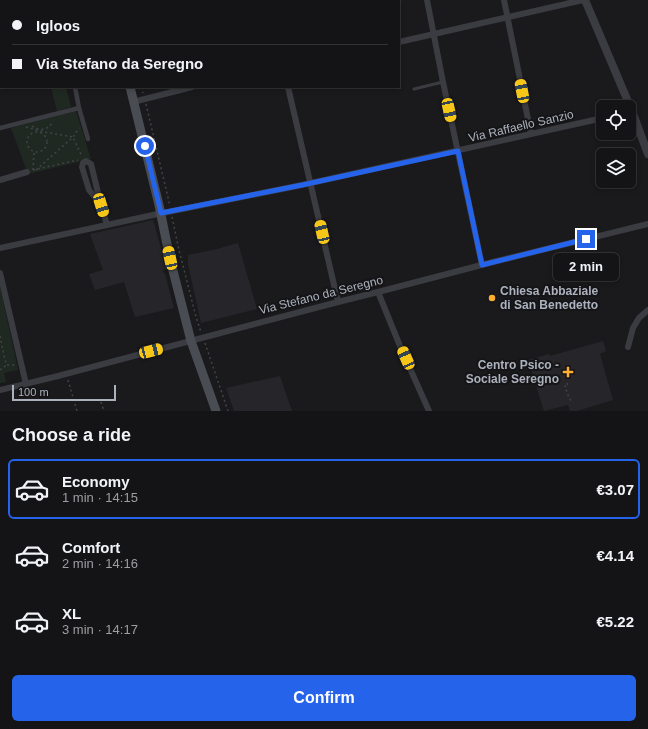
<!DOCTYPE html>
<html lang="en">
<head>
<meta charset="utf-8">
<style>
	:root { --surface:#141416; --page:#1d1d1f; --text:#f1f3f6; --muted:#9d9ea1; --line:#333335; --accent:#2563eb }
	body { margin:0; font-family:Helvetica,sans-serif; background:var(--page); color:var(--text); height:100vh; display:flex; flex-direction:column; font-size:15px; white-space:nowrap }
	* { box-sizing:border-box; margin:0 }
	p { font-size:13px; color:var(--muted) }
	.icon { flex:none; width:22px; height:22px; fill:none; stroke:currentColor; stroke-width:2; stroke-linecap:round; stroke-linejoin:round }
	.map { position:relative; height:411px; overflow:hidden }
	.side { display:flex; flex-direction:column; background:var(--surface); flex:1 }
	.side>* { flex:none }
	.banner { position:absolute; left:0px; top:0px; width:400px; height:88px; box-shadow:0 2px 6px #0003,0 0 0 1px var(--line); display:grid; align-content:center; height:88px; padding:0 12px; background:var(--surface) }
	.buttons { position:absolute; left:596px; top:100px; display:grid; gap:8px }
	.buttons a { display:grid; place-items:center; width:40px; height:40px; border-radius:6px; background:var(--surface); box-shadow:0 2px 6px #0003,0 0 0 1px var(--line); font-size:20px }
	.scale { position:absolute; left:12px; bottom:10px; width:104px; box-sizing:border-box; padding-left:4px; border:2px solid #acb2bd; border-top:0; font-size:11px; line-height:14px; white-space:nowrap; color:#acb2bd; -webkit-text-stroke:3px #151518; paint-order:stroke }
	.end { position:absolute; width:18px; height:18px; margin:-9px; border:5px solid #2563eb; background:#fff; box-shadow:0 0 0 2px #fff }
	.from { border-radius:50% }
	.bubble { position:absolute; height:28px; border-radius:6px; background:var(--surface); box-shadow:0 2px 6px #0003,0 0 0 1px var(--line); font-size:13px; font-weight:800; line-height:28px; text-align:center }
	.car { position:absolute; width:12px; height:24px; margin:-12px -6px; border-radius:5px; box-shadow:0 0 3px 1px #0007; background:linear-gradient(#f5c518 24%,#345 0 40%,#f5c518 0 76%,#345 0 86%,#f5c518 0) }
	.banner b { display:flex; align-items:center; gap:14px; height:38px; font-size:15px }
	.banner b+b { border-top:1px solid var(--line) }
	.banner i { width:10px; height:10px; background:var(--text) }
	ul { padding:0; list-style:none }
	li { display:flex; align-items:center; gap:12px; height:60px; margin:0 8px 6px; padding:0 4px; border:2px solid transparent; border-radius:6px }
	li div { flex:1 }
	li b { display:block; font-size:15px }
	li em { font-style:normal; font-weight:800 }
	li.selected { border-color:var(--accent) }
	li>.icon { width:36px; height:36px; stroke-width:1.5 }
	h2 { padding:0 12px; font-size:18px; line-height:48px }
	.primary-button { display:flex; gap:8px; margin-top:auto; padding:8px 12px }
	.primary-button a { flex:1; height:46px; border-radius:6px; background:var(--accent); color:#fff; font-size:16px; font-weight:800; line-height:46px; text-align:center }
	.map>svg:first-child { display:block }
</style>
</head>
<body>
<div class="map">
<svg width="648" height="411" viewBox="0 0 648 411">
	<rect width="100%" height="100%" fill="#1a1a1d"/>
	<!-- built -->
	<g fill="#26262a">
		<path d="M153,220L167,269L162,271L165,274L174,308L135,317L124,282L95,290L89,274L103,270L90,234Z"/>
		<path d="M238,243L257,309L201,323L188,264V255L217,249Z"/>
		<path d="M603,341L606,351L600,354L613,400L577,411H570L568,405L544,411L528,360L549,354L550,356Z"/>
		<path d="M280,376L292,411H234L226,388Z"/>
	</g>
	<!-- green -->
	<g fill="#202921">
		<path d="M51,87H66L71,107L57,111Z"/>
		<path d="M76,111L91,159L28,174L11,128Z"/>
		<path d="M0,286L18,370L4,373L6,382L0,383Z"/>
	</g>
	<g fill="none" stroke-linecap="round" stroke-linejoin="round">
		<!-- path -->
		<g stroke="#414449" stroke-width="1.5" stroke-dasharray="2 3" stroke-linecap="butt">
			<path d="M121,0L122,1"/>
			<path d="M142,87L143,93"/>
			<path d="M146,104L170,206"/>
			<path d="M32,126C40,132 49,130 53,121"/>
			<path d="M26,127L44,132L73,137L82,157"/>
			<circle cx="37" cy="142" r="10"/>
			<path d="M33,170L78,160"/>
			<path d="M33,170L34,152"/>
			<path d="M36,170L73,137L79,128"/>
			<path d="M172,217L179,250L196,317L201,332"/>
			<path d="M0,336L5,360L7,365H15"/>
			<path d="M205,343L228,411"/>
			<path d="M0,370L7,365"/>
			<path d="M68,380L77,411"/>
			<path d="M567,383L568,386H565L569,398L573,403"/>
			<path d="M101,402L104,411"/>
		</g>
		<!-- service -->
		<path stroke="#3b3c42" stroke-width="3" d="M414,89L443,82"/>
		<!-- pedestrian -->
		<g stroke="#3b3c42" stroke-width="4.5">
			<path d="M49,0L50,1"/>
			<path d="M0,9L1,18"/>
			<path d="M0,68H1"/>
			<path d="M79,108L88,139"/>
			<path d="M0,128L79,108L75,87H77"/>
		</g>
		<!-- minor -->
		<g stroke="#3b3c42" stroke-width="6">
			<path d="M268,0V1"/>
			<path d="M427,0L443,82L482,265"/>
			<path d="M504,0L531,134"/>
			<path d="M399,42L583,0"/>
			<path d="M288,87L338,302"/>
			<path d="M133,102L192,87"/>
			<path d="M0,180L27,172"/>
			<path d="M101,205L89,190L82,167L83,163L86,161L91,164L101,205L107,225"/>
			<path d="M0,248L153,215L302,185L603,118"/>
			<path d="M0,273L26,384"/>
			<path d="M378,292L400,346L429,411"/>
			<path d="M628,347L633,328L639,318L648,310"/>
			<path d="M0,390L58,376L338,302L378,292L493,262L648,224"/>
		</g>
		<!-- tertiary -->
		<path stroke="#3b3c42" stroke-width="8" d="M585,0L632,111L648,154"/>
		<!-- secondary -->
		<g stroke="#494c52" stroke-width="9">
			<path d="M109,0L110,1"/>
			<path d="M130,87L159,205L170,259L191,341L216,411"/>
		</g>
	</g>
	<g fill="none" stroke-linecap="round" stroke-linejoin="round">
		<!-- route -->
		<path stroke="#2563eb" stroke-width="5" d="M145,146L161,213L302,185L458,151L482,265L586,239"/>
	</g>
	<!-- markers -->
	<g fill="#feaf31" stroke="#151518" stroke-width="1.5">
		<circle cx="492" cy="298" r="4"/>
		<path d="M566 366h4v4h4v4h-4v4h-4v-4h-4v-4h4z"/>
	</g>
	<g text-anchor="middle" stroke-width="4" stroke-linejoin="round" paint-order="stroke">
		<!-- street labels -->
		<g font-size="12" fill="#acb2bd" stroke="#151518">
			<text transform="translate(521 126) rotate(-13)" y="4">Via Raffaello Sanzio</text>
			<text transform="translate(321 295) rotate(-14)" y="4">Via Stefano da Seregno</text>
		</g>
		<!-- poi labels -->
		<g font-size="12" font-weight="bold" fill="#acb2bd" stroke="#151518" text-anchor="start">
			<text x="500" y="295">Chiesa Abbaziale<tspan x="500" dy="14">di San Benedetto</tspan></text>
			<text x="559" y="369" text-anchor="end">Centro Psico -<tspan x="559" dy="14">Sociale Seregno</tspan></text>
		</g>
	</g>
</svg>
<div class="buttons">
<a><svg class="icon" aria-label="locate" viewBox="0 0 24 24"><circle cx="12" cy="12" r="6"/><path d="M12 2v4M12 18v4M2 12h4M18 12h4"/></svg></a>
<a><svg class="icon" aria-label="layers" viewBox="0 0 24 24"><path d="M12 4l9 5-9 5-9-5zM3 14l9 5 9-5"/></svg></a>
</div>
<div class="scale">100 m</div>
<i class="end from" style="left:145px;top:146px"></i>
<i class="end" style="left:586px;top:239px"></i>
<div class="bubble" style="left:553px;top:253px;width:66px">2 min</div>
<i class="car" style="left:522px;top:91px;rotate:349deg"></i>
<i class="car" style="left:449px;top:110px;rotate:168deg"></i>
<i class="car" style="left:101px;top:205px;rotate:163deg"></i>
<i class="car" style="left:322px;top:232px;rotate:347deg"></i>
<i class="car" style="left:170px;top:258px;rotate:348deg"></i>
<i class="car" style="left:151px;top:351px;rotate:75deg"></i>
<i class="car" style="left:406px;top:358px;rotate:336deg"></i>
<div class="banner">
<b><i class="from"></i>Igloos</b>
<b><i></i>Via Stefano da Seregno</b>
</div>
</div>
<section class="side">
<h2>Choose a ride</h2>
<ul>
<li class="selected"><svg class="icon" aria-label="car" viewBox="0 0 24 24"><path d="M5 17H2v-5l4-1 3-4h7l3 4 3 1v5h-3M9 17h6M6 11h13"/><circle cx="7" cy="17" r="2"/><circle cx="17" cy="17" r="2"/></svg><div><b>Economy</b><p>1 min · 14:15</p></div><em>€3.07</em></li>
<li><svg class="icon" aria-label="car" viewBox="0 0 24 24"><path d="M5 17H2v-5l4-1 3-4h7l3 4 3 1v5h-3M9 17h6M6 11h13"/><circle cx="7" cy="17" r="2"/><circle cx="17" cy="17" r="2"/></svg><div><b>Comfort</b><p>2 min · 14:16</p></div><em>€4.14</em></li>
<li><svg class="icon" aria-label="car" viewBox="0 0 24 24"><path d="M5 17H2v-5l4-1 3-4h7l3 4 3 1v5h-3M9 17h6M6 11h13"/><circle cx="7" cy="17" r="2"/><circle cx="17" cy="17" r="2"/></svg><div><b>XL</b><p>3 min · 14:17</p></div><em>€5.22</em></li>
</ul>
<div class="primary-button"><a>Confirm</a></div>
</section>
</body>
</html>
